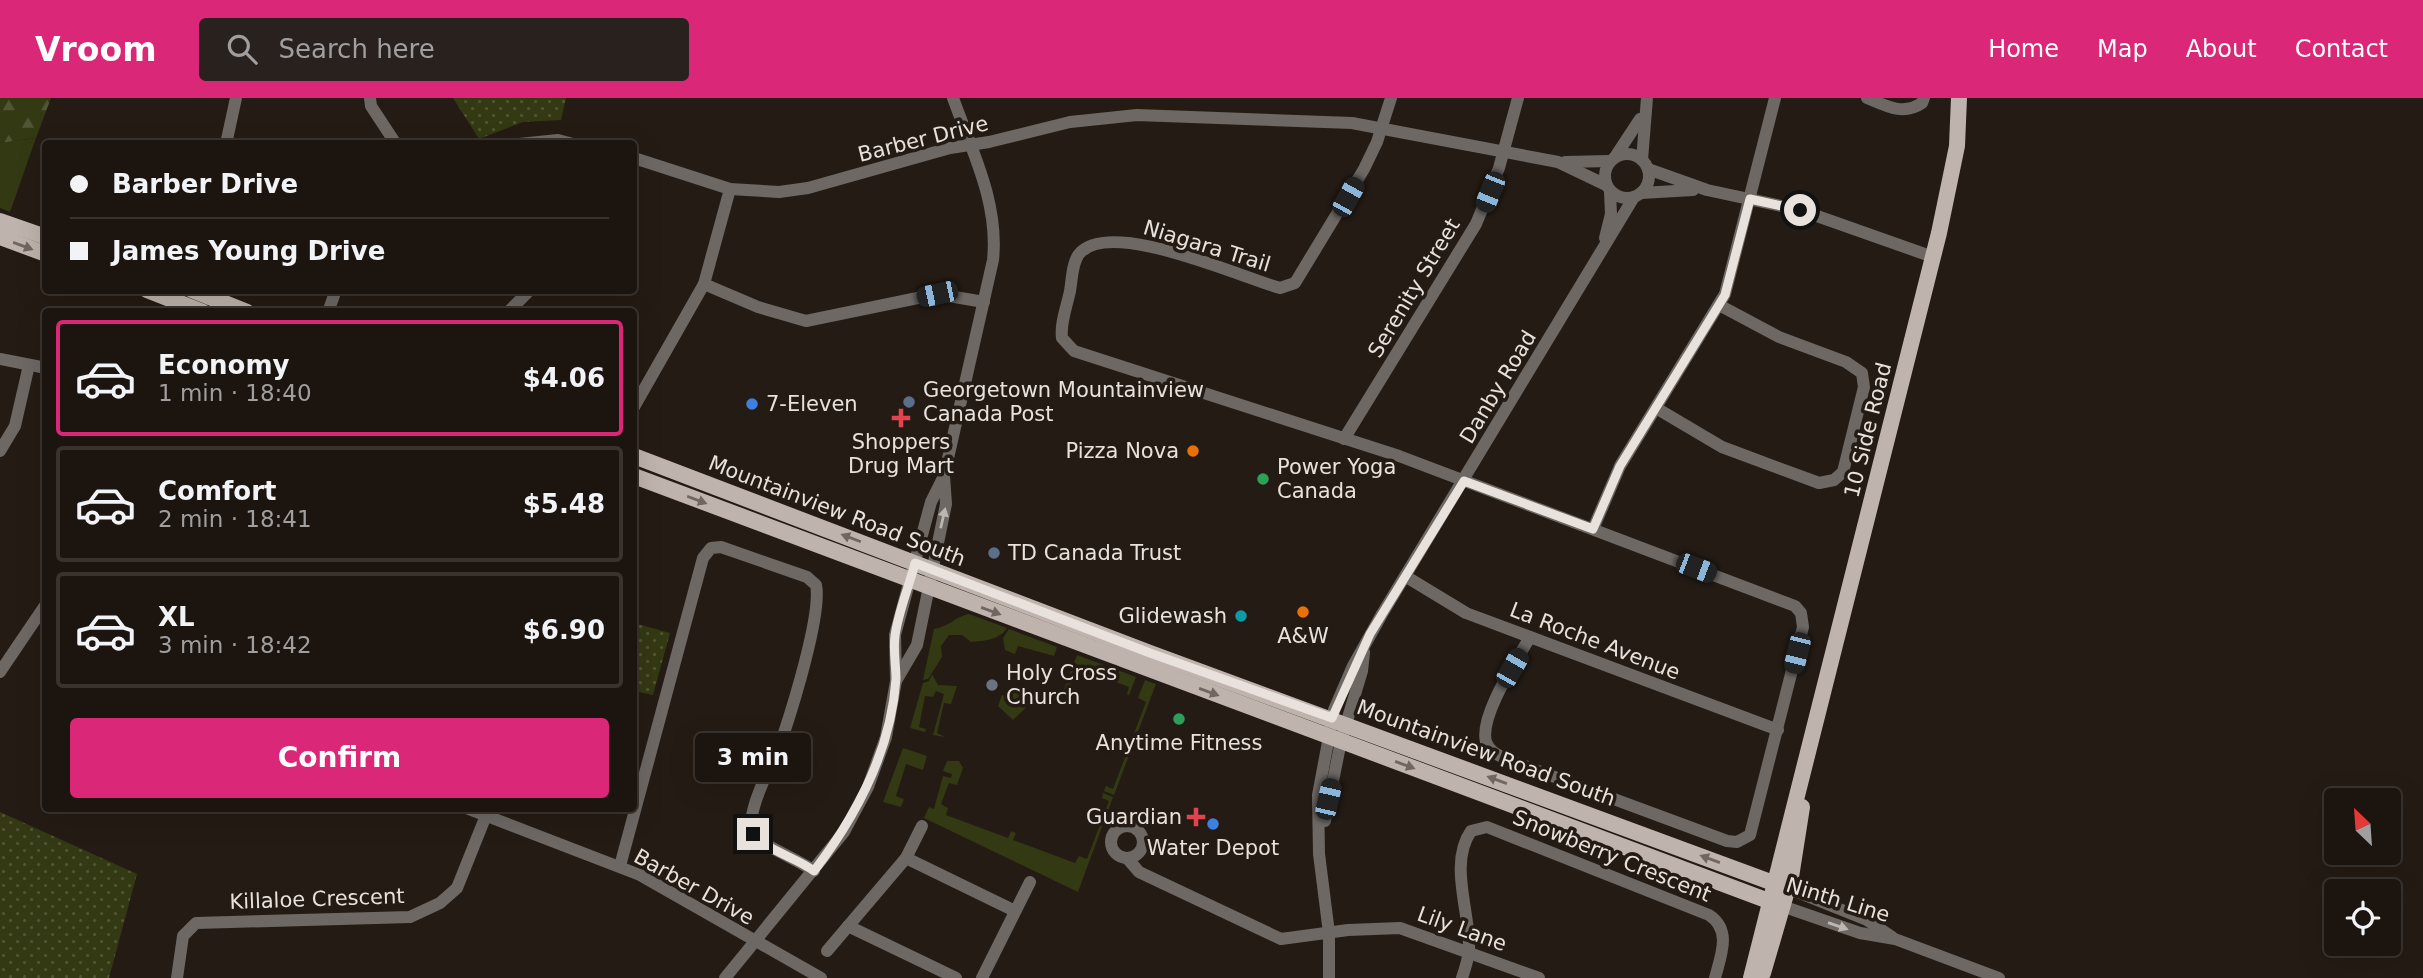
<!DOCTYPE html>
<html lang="en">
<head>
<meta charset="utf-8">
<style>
	:root { --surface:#1b140f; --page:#28211d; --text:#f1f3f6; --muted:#a09e9e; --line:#39332f; --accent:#db2777 }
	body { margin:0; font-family:"DejaVu Sans",sans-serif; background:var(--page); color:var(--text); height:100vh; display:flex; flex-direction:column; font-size:26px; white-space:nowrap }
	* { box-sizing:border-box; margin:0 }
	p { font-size:23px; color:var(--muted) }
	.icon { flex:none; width:38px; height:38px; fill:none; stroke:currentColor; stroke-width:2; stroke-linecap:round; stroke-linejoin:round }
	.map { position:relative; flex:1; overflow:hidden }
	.panel { position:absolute; left:42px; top:210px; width:595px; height:504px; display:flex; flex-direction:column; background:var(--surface); border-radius:7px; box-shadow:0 7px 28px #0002,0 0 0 2px var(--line) }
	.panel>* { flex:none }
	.hud { position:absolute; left:42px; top:42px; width:595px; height:154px; border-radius:7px; box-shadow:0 7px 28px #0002,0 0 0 2px var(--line); display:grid; align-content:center; height:154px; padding:0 28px; background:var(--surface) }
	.needle { width:46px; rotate:335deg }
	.fabs { position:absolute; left:2324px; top:690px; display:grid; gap:14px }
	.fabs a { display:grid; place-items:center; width:77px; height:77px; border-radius:7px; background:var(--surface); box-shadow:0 7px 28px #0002,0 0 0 2px var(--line); font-size:35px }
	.end { position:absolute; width:32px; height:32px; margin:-16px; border:9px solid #e8e1dc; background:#111; box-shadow:0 0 0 4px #111 }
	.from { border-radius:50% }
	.bubble { position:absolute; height:49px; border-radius:7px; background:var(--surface); box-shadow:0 7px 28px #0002,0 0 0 2px var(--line); font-size:23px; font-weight:700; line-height:49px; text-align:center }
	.car { position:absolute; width:21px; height:42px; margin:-21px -10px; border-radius:9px; box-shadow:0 0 5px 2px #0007; background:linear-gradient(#222 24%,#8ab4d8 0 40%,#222 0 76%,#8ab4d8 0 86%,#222 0) }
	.hud b { display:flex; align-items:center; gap:24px; height:66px; font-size:26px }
	.hud b+b { border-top:2px solid var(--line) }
	.hud i { width:18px; height:18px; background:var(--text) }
	ul { padding:12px 0 0; list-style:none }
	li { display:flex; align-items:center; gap:21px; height:116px; margin:0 14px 10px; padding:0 14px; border:4px solid var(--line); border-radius:7px }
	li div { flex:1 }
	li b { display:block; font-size:26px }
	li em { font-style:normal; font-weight:700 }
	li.on { border-color:var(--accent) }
	li>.icon { width:63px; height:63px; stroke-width:1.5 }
	.primary-button { display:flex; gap:14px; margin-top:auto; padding:14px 28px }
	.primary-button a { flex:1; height:80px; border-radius:7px; background:var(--accent); color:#fff; font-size:28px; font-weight:700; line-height:80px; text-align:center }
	header { display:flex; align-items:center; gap:42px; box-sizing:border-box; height:98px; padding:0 35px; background:var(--accent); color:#fff }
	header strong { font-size:33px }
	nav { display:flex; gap:38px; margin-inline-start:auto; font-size:24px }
	.search { width:490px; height:63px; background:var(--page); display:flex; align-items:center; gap:18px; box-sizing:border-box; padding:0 24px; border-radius:7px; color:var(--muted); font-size:26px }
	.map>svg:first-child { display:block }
</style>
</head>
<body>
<header>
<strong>Vroom</strong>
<div class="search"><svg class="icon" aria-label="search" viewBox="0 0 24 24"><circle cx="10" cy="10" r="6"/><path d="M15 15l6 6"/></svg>Search here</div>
<nav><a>Home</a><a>Map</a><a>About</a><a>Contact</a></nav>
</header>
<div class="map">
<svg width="2423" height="880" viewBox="0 0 2423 880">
	<defs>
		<pattern id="forest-firs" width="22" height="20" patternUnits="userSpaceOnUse" patternTransform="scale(1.75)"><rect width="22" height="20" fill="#333912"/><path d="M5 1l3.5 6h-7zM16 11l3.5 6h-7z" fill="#515534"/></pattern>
		<pattern id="park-dots" width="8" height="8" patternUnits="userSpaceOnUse" patternTransform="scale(1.75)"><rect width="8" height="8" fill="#333912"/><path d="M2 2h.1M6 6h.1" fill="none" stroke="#515534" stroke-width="1.8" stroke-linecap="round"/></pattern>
	</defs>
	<rect width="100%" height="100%" fill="#241b14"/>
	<!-- grass -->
	<g fill="#333912">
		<path d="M36,40L10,114L0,110V45Z"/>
		<path d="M969,516L1007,530C1000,542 983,543 971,544L962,537H949L941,548L942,559L928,581L923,582L934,531C949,529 956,518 969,516Z"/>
		<path d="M1009,531L1057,549L1054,558L1018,548L1015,556L1005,552L1003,540Z"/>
		<path d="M1077,557L1136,579L1129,597L1127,596L1129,589L1085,572L1081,581L1074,578L1067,596L1075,599L1074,602L1065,599L1063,594Z"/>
		<path d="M932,576L938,587L957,588L951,606L944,605L937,635L945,639L933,637L944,596L936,593L933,599L925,598L919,629L926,631L925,634L910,630L923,585L929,583Z"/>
		<path d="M1145,582L1156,586L1114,697L1104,693L1106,688L1113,691L1146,604L1138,600Z"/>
		<path d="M1013,594L1034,602L1013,622L998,608L1002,597L1011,600Z"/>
		<path d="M903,650L927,658L923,672L906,666L896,698L904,701L901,709L883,704Z"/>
		<path d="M947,663H959L963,670L957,687L949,685L941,706L948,710L946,717L1008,740L1011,733L1016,735L1013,742L1075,765L1079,758L1087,761L1109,703L1102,700L1103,695L1113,699L1078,794L924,720L929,709L934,711L943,678L951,680L952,676L943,673Z"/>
	</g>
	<!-- forest -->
	<path fill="url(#forest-firs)" d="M0,0H51L36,40L0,45Z"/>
	<!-- park -->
	<g fill="url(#park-dots)">
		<path d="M453,0H566L561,22L523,24L479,41Z"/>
		<path d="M634,525L670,535L653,597L634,593Z"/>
		<path d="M0,714L137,776L109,880H0Z"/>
	</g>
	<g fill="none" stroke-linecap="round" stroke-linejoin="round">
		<!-- minor -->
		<g stroke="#6d6864" stroke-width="12">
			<path d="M370,0L371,8L396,46"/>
			<path d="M1391,0L1377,44L1364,71L1295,185L1280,190C1240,179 1109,119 1079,156C1072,165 1072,182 1070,193C1067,208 1060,225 1062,240L1074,253L1399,358L1795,508L1801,515L1803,529L1750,737L1737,744L1727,743L1506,661C1498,657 1489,653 1486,644C1479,618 1517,562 1530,539"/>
			<path d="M1867,0C1886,8 1903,18 1922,5L1924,0"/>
			<path d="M226,46L236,0"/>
			<path d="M519,46L558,42L573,46"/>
			<circle cx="1627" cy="78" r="22"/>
			<path d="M1615,59L1640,21"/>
			<path d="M634,60L730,91L779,94L808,90L950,50L989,44L1070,24L1137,17L1352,25L1558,64L1606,87"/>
			<path d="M1642,62L1647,0"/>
			<path d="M1565,64L1610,63"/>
			<path d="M1648,71L1707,92L1800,112L1933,159"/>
			<path d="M1641,95L1693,92"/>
			<path d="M1605,140L1611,116L1610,94"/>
			<path d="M704,186L758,209L806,223L937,196L984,204"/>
			<path d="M328,214L336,192"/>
			<path d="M508,214L530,192"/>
			<path d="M0,261L46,270"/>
			<path d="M634,309L704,186L730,91"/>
			<path d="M1656,310L1722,349L1819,385L1834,382L1843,374L1864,289L1862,275L1846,264L1779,239L1719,207"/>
			<path d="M1344,341L1476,126L1499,70L1518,0"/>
			<path d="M0,353L15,328L29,267"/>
			<path d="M1593,431L1620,368L1725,196L1775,0"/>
			<path d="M1405,478L1466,515L1778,632"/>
			<path d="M0,574L46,506"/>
			<path d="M896,583L917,547L946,406L944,378"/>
			<path d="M466,710L640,777L821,880"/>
			<path d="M1325,723L1341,643L1362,573L1364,554"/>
			<circle cx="1127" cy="744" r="16"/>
			<path d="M906,760L1015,813"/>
			<path d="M1127,760L1139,774L1281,841L1348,832L1400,830L1539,880"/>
			<path d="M620,768L703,460L711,450L721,449L807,479L816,487C822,515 793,608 783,638C776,659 741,719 754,738C759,745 802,764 814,773"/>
			<path d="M1787,790L1867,822L1892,839"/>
			<path d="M1782,808L1860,835L1895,841L1999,880"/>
			<path d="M848,828L956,880"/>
			<path d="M827,853L906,760L922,728"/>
			<path d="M177,880L183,838L196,825L410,819L440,805L457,790L489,710"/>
			<path d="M725,880L844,734L868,689L886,639L896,583L895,537L931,404L944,378L993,162C999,105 972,53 953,0"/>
			<path d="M982,880L1030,784"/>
			<path d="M1329,880V835L1319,756L1318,697L1334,612L1353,568L1382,516L1634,99"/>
			<path d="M1462,880C1465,871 1468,862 1469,853C1471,816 1448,766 1471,733L1487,729L1709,817C1732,832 1721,857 1715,880"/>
		</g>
		<!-- major -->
		<g stroke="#bfb3ad" stroke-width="16">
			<path d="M0,123L46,139"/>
			<path d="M0,139L46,156"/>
			<path d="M147,192L203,214"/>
			<path d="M192,192L247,214"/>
			<path d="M634,358L1150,555L1787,790"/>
			<path d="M634,378L1782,808"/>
			<path d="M1763,875L1791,779L1802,709"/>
			<path d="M1751,880L1939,135L1957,48L1959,0"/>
		</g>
	</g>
	<!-- one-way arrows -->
	<defs><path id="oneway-solid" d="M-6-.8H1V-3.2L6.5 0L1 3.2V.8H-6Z" transform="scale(1.75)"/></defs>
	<g fill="#726760">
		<use href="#oneway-solid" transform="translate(23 148) rotate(20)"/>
		<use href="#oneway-solid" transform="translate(697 402) rotate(21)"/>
		<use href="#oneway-solid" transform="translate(851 440) rotate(-159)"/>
		<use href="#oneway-solid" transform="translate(991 513) rotate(20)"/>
		<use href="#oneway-solid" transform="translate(1209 594) rotate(20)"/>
		<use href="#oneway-solid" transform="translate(1405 667) rotate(20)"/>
		<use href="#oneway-solid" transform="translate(1497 682) rotate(-160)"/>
		<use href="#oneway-solid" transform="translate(1710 761) rotate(-160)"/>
	</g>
	<g fill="#bdb7b2">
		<use href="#oneway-solid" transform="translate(943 420) rotate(-77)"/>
		<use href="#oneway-solid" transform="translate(1838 828) rotate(19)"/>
	</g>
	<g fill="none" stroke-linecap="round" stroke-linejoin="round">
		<!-- route -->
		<path stroke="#e8e1dc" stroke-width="9" d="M753,736C764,751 797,760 814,773C857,717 891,653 896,581C896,567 893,552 895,538C898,514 909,489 915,465L1150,555L1332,620L1370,536L1464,383L1593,431L1620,368L1725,197L1750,101L1800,112"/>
	</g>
	<!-- markers -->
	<g fill="#5c6f8a" stroke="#241b14" stroke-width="2.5">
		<circle cx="909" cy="304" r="7"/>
		<circle cx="994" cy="455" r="7"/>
	</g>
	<g fill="#3f7fe0" stroke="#241b14" stroke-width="2.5">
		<circle cx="752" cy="306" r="7"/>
		<circle cx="1213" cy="726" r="7"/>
	</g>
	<g fill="#e0444e" stroke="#241b14" stroke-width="2.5">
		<path d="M897.5 309.5h7v7h7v7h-7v7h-7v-7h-7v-7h7z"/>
		<path d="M1192.5 708.5h7v7h7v7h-7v7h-7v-7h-7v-7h7z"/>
	</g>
	<g fill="#e8710a" stroke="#241b14" stroke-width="2.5">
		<circle cx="1193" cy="353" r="7"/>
		<circle cx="1303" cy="514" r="7"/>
	</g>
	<g fill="#2e9e5b" stroke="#241b14" stroke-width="2.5">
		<circle cx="1263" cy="381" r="7"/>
		<circle cx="1179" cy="621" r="7"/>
	</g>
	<circle fill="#0f9aa8" stroke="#241b14" stroke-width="2.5" cx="1241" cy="518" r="7"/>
	<circle fill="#6b7280" stroke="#241b14" stroke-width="2.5" cx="992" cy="587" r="7"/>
	<g text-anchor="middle" stroke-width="7" stroke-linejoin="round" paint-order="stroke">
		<!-- street labels -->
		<g font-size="21" fill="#e8e1dc" stroke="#241b14">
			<text transform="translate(923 41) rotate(-14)" y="7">Barber Drive</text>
			<text transform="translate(1207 148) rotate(17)" y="7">Niagara Trail</text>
			<text transform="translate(1414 190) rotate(-59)" y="7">Serenity Street</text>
			<text transform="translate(1498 289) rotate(-59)" y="7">Danby Road</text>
			<text transform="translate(1868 332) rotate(-76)" y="7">10 Side Road</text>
			<text transform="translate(837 413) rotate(21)" y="7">Mountainview Road South</text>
			<text transform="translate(1595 543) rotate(21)" y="7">La Roche Avenue</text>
			<text transform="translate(1486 655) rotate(20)" y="7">Mountainview Road South</text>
			<text transform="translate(1612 758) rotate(22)" y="7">Snowberry Crescent</text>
			<text transform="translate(694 789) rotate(29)" y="7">Barber Drive</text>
			<text transform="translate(317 801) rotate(-2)" y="7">Killaloe Crescent</text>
			<text transform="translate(1838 802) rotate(17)" y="7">Ninth Line</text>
			<text transform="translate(1462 831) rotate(20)" y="7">Lily Lane</text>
		</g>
		<!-- poi labels -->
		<g font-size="21" fill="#e8e1dc" stroke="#241b14" text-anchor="start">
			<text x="923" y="299">Georgetown Mountainview<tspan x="923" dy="24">Canada Post</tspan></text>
			<text x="766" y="313">7-Eleven</text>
			<text x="901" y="351" text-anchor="middle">Shoppers<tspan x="901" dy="24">Drug Mart</tspan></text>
			<text x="1179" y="360" text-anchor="end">Pizza Nova</text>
			<text x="1277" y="376">Power Yoga<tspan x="1277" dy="24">Canada</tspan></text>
			<text x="1008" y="462">TD Canada Trust</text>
			<text x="1227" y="525" text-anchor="end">Glidewash</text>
			<text x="1303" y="545" text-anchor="middle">A&amp;W</text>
			<text x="1006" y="582">Holy Cross<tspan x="1006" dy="24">Church</tspan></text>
			<text x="1179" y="652" text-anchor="middle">Anytime Fitness</text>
			<text x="1182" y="726" text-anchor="end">Guardian</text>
			<text x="1213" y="757" text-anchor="middle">Water Depot</text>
		</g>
	</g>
</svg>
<div class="fabs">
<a><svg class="needle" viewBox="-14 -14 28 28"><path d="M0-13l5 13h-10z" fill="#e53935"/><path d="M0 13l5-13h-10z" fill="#a09e9e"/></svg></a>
<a><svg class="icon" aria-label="locate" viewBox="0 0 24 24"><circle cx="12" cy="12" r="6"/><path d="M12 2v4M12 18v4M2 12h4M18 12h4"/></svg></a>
</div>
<i class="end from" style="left:1800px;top:112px"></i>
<i class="end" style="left:753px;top:736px"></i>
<div class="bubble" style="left:695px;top:635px;width:116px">3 min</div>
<i class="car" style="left:1490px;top:94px;rotate:202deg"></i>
<i class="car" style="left:1348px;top:99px;rotate:29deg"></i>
<i class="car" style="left:937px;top:196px;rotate:258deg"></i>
<i class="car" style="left:1696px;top:470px;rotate:111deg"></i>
<i class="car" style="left:1797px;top:555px;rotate:194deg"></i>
<i class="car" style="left:1512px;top:570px;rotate:30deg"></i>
<i class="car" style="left:1328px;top:701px;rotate:13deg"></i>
<div class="hud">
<b><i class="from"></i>Barber Drive</b>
<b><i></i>James Young Drive</b>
</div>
<section class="panel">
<ul>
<li class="on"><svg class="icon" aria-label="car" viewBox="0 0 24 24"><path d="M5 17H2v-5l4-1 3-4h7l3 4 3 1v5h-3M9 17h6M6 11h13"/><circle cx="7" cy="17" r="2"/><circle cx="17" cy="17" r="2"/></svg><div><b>Economy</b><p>1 min · 18:40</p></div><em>$4.06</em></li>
<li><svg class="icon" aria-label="car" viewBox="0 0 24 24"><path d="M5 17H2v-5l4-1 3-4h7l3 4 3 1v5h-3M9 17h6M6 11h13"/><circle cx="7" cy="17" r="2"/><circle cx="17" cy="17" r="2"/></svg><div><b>Comfort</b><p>2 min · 18:41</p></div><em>$5.48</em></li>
<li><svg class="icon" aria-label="car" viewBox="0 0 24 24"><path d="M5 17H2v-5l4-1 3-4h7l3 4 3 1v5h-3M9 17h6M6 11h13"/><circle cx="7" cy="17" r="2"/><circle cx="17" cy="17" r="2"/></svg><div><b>XL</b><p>3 min · 18:42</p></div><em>$6.90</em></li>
</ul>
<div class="primary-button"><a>Confirm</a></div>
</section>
</div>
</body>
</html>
